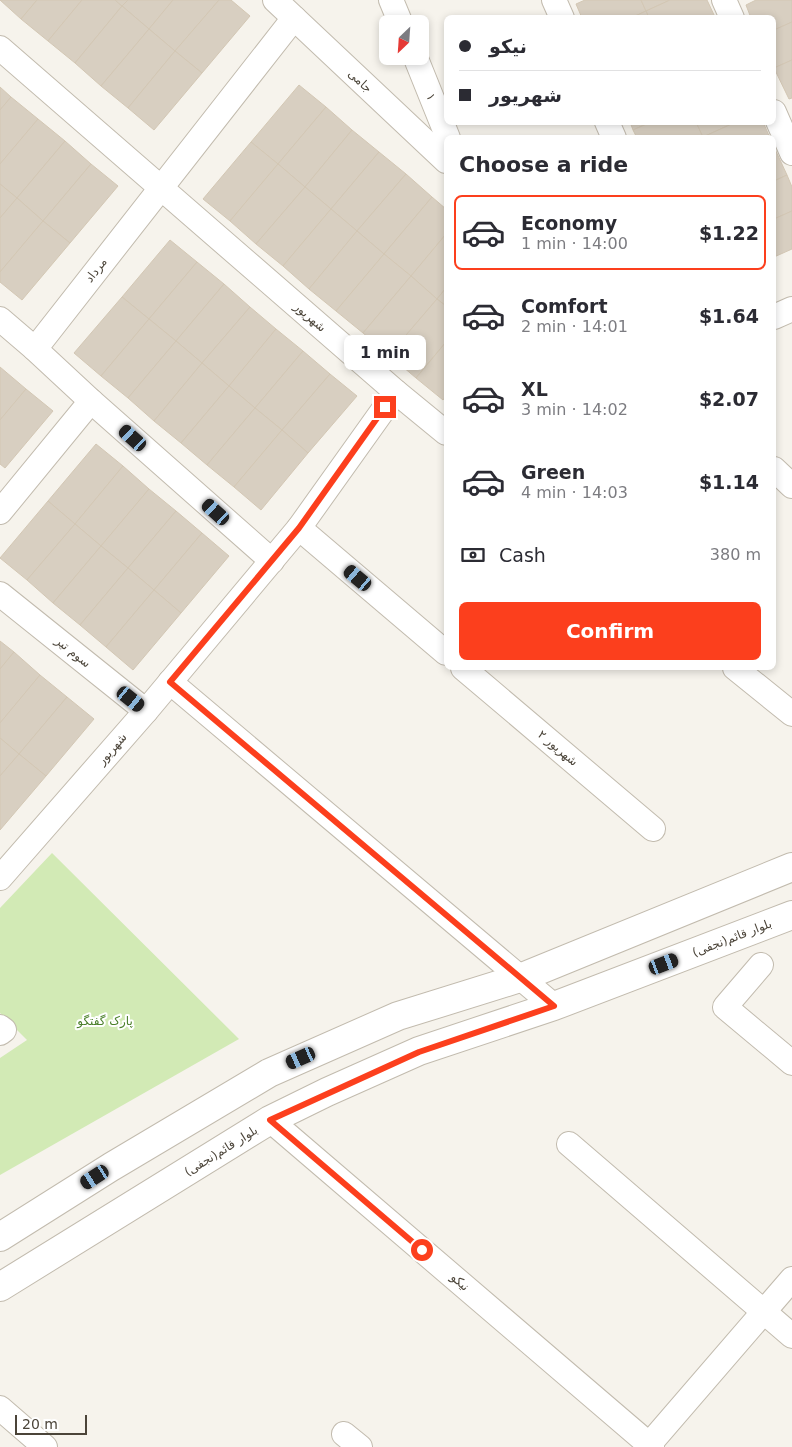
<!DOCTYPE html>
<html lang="en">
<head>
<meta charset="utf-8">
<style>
	:root { --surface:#fff; --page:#f2f2f3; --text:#2b2b33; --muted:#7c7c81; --line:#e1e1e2; --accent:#fc3f1d }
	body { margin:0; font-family:"DejaVu Sans",Cairo,sans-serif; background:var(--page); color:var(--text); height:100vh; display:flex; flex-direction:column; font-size:19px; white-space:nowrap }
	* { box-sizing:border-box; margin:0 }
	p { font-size:16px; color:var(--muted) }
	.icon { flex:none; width:28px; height:28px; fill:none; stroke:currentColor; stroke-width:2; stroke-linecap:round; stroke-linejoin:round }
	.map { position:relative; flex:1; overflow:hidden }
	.panel { position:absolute; left:444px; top:135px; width:332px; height:535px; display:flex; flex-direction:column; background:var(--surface); border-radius:8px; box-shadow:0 2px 8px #0003 }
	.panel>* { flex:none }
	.hud { position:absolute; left:444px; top:15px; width:332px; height:110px; border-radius:8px; box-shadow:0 2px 8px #0003; display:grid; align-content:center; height:110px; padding:0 15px; background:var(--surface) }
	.needle { width:32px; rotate:205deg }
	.buttons { position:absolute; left:379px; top:15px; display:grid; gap:10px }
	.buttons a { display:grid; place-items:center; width:50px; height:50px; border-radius:8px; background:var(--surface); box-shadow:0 2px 8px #0003; font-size:25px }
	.scale { position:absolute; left:15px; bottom:12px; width:72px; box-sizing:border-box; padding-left:5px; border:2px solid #4b4439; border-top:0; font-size:14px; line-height:18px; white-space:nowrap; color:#4b4439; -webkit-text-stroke:4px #fff; paint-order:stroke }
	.end { position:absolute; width:22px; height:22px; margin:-11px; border:6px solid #fc3f1d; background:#fff; box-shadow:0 0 0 2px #fff }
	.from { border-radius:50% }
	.bubble { position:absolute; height:35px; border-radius:8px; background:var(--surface); box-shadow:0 2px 8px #0003; font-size:16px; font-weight:700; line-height:35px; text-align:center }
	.car { position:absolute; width:15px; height:30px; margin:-15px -8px; border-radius:6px; box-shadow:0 0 4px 1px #0007; background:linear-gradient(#222 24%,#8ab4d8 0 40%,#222 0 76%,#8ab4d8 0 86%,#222 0) }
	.hud b { display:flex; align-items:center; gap:18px; height:48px; font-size:19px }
	.hud b+b { border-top:1px solid var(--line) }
	.hud i { width:12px; height:12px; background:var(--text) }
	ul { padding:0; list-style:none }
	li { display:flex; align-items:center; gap:15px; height:75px; margin:0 10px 8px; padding:0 5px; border:2px solid transparent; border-radius:8px }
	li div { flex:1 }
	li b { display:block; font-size:19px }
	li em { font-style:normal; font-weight:700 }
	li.current { border-color:var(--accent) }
	li>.icon { width:45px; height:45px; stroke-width:1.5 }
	h2 { padding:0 15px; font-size:22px; line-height:60px }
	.pay { display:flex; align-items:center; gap:12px; height:55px; padding:0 15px; font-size:19px }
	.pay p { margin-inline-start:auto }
	.button { display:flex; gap:10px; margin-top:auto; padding:10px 15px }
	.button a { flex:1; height:58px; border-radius:8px; background:var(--accent); color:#fff; font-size:20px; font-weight:700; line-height:58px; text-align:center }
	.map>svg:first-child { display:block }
</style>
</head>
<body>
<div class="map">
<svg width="792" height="1447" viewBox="0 0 792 1447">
	<rect width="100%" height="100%" fill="#f6f3ec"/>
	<!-- green -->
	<path fill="#d2eab5" d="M52,853L239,1039L0,1175V1058L27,1040L0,1013V908Z"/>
	<!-- building -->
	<g fill="#d8cfc1" stroke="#d3c7b4">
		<path d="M0,0H37L21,19Z"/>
		<path d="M37,0H82L48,41L21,19Z"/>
		<path d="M82,0H115L122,6L75,63L48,41Z"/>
		<path d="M115,0H128L122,6Z"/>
		<path d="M128,0H173L149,29L122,6Z"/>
		<path d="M173,0H219L175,51L149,29Z"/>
		<path d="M219,0H231L250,16L202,73L175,51Z"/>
		<path d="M585,0H641L646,11L631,18H582L576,4Z"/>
		<path d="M641,0H670L646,11Z"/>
		<path d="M670,0H707L715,17L649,18L646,11Z"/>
		<path d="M756,0H792V22L774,30V18H751L746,5Z"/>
		<path d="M122,6L149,29L101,86L75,63Z"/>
		<path d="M646,11L649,18H631Z"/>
		<path d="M792,22V60L774,68V30Z"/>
		<path d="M149,29L175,51L128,108L101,86Z"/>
		<path d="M175,51L202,73L154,130L128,108Z"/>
		<path d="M792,60V98L789,99L774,68Z"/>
		<path d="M299,85L326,107L278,164L251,142Z"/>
		<path d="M0,87L11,97L0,110Z"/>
		<path d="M11,97L38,119L0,164V110Z"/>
		<path d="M326,107L352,130L305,187L278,164Z"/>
		<path d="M38,119L65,141L17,198L0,184V164Z"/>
		<path d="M630,122H651L633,130Z"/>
		<path d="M651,122H696L703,137L637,138L633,130Z"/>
		<path d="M696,122H736L703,137Z"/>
		<path d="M736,122H763L770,138L703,137Z"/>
		<path d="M352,130L379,152L331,209L305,187Z"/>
		<path d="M65,141L91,164L43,221L17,198Z"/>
		<path d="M251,142L278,164L230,221L203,199Z"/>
		<path d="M774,147L787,175L774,181Z"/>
		<path d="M379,152L406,174L357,231L331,209Z"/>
		<path d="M91,164L118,186L70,243L43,221Z"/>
		<path d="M278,164L305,187L256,244L230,221Z"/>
		<path d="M406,174L432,197L384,254L357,231Z"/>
		<path d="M787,175L792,187V211L774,219V181Z"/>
		<path d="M0,184L17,198L0,218Z"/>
		<path d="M305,187L331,209L283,266L256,244Z"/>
		<path d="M432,197L446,209V234L411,276L384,254Z"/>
		<path d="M17,198L43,221L0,272V218Z"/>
		<path d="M331,209L357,231L309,289L283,266Z"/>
		<path d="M792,211V249L774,257V219Z"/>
		<path d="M43,221L70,243L22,300L0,282V272Z"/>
		<path d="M357,231L384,254L336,311L309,289Z"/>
		<path d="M446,234V288L437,299L411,276Z"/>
		<path d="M170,240L197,262L149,319L122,297Z"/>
		<path d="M384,254L411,276L363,333L336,311Z"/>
		<path d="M197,262L224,284L176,341L149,319Z"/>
		<path d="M411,276L437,299L389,355L363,333Z"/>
		<path d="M224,284L250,307L202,363L176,341Z"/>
		<path d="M446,288V306L437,299Z"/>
		<path d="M122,297L149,319L101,376L74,353Z"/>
		<path d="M437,299L446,306V342L416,378L389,355Z"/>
		<path d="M250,307L276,329L229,386L202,363Z"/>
		<path d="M149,319L176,341L128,398L101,376Z"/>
		<path d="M276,329L303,351L255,408L229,386Z"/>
		<path d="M176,341L202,363L154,421L128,398Z"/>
		<path d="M446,342V396L443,400L416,378Z"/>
		<path d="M303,351L330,374L282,430L255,408Z"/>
		<path d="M202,363L229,386L181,443L154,421Z"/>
		<path d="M0,367L26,389L0,420Z"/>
		<path d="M330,374L357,396L308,453L282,430Z"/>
		<path d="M229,386L255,408L207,465L181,443Z"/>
		<path d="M26,389L53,411L5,468L0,464V420Z"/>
		<path d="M255,408L282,430L234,487L207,465Z"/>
		<path d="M282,430L308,453L261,510L234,487Z"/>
		<path d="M96,444L123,466L75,524L48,501Z"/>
		<path d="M123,466L149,489L101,546L75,524Z"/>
		<path d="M149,489L176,511L128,568L101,546Z"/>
		<path d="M48,501L75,524L27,580L0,558Z"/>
		<path d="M176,511L202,533L154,590L128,568Z"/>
		<path d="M75,524L101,546L53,603L27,580Z"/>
		<path d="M202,533L229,556L181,613L154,590Z"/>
		<path d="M101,546L128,568L80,625L53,603Z"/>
		<path d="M128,568L154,590L106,647L80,625Z"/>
		<path d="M154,590L181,613L133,670L106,647Z"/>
		<path d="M0,641L14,652L0,669Z"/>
		<path d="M14,652L40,675L0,723V669Z"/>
		<path d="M40,675L67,697L19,754L0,738V723Z"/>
		<path d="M67,697L94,719L46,776L19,754Z"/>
		<path d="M0,738L19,754L0,776Z"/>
		<path d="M19,754L46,776L0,830V776Z"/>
	</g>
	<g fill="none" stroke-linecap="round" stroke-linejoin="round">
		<!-- minor casing -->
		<g stroke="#c2bbae" stroke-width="26">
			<g id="minor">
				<path d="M275,0L446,161"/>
				<path d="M391,0L401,24"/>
				<path d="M554,0L562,18"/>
				<path d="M724,0L732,18"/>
				<path d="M0,48L396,392L299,528L146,711L0,878"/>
				<path d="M415,56L448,138"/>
				<path d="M774,112L792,153"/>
				<path d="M607,122L614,138"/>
				<path d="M774,317L792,309"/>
				<path d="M0,319L35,349"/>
				<path d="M396,392L446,433"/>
				<path d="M91,401L272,561"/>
				<path d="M774,469L792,486"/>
				<path d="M0,512L91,401L35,349L294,18"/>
				<path d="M299,528L446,653"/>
				<path d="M0,594L146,711"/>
				<path d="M463,668L653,829"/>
				<path d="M735,668L792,714"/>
				<path d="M170,682L554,1006"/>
				<path d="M761,965L725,1007L792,1063"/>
				<path d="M0,1027L4,1030L0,1033"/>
				<path d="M270,1120L652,1447"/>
				<path d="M569,1144L792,1336"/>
				<path d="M0,1408L45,1447"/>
				<path d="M344,1434L360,1447"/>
				<path d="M647,1447L792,1279"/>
			</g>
		</g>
		<!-- tertiary casing -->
		<g stroke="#c2bbae" stroke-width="30">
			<g id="tertiary">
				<path d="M0,1237L111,1167L269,1073L398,1016L520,978L792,867"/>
				<path d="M0,1287L270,1120L327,1092L419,1051L554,1006L792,915"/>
			</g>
		</g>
		<!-- minor -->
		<use href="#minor" stroke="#fff" stroke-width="24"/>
		<!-- tertiary -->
		<use href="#tertiary" stroke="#fff" stroke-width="28"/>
	</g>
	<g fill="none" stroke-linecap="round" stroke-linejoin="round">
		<!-- route -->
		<path stroke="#fc3f1d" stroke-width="6" d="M385,407L299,528L170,682L554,1006L419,1052L270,1120L422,1250"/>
	</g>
	<g text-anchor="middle" stroke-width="4" stroke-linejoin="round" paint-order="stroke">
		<!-- street labels -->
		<g font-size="12" fill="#4b4439" stroke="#fff">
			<text transform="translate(360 81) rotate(43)" y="4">جامی</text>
			<text transform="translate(431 97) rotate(67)" y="4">۱</text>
			<text transform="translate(96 270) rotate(-52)" y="4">مرداد</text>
			<text transform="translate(310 317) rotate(41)" y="4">شهریور</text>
			<text transform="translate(73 652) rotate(39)" y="4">سوم تیر</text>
			<text transform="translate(558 748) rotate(40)" y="4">شهریور ۲</text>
			<text transform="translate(112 749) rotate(-49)" y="4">شهریور</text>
			<text transform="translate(732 938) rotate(-21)" y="4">بلوار قائم(نجفی)</text>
			<text transform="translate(221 1151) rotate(-32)" y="4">بلوار قائم(نجفی)</text>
			<text transform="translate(460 1282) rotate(41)" y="4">نیکو</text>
		</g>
		<!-- park labels -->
		<g font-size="12" fill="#4a7f2a" stroke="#fff">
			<text x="105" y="1025">پارک گفتگو</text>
		</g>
	</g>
</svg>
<div class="buttons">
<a><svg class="needle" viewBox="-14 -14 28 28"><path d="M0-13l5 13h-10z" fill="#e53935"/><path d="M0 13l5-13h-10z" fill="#7c7c81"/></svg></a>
</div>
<div class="scale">20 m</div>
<i class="end from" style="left:422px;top:1250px"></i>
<i class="end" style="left:385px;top:407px"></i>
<div class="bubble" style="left:344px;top:335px;width:82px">1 min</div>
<i class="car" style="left:133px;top:438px;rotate:312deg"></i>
<i class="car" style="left:216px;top:512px;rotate:312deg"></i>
<i class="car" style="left:358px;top:578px;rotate:310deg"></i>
<i class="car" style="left:131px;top:699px;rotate:129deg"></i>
<i class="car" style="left:664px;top:964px;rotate:69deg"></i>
<i class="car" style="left:301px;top:1058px;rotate:246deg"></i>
<i class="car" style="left:95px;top:1177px;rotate:237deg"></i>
<div class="hud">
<b><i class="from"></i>نیکو</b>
<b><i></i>شهریور</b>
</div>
<section class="panel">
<h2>Choose a ride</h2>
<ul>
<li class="current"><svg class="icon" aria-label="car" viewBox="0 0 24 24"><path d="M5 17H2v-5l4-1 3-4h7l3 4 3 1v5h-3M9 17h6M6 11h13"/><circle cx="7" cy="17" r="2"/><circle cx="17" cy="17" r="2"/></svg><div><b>Economy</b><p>1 min · 14:00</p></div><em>$1.22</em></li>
<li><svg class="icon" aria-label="car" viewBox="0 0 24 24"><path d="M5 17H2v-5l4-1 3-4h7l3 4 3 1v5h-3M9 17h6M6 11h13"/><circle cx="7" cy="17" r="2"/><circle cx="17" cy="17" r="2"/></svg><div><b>Comfort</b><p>2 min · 14:01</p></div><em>$1.64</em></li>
<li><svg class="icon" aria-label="car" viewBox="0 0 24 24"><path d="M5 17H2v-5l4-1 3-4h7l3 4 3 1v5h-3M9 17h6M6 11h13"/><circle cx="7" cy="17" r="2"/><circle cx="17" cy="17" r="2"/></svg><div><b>XL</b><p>3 min · 14:02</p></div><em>$2.07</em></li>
<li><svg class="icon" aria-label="car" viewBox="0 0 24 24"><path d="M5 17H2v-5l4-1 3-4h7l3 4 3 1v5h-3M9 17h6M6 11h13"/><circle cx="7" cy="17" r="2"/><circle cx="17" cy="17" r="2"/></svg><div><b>Green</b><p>4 min · 14:03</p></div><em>$1.14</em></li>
</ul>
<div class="pay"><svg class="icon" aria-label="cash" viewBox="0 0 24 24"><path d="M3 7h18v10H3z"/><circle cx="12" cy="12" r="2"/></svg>Cash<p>380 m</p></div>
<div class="button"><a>Confirm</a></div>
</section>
</div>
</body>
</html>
